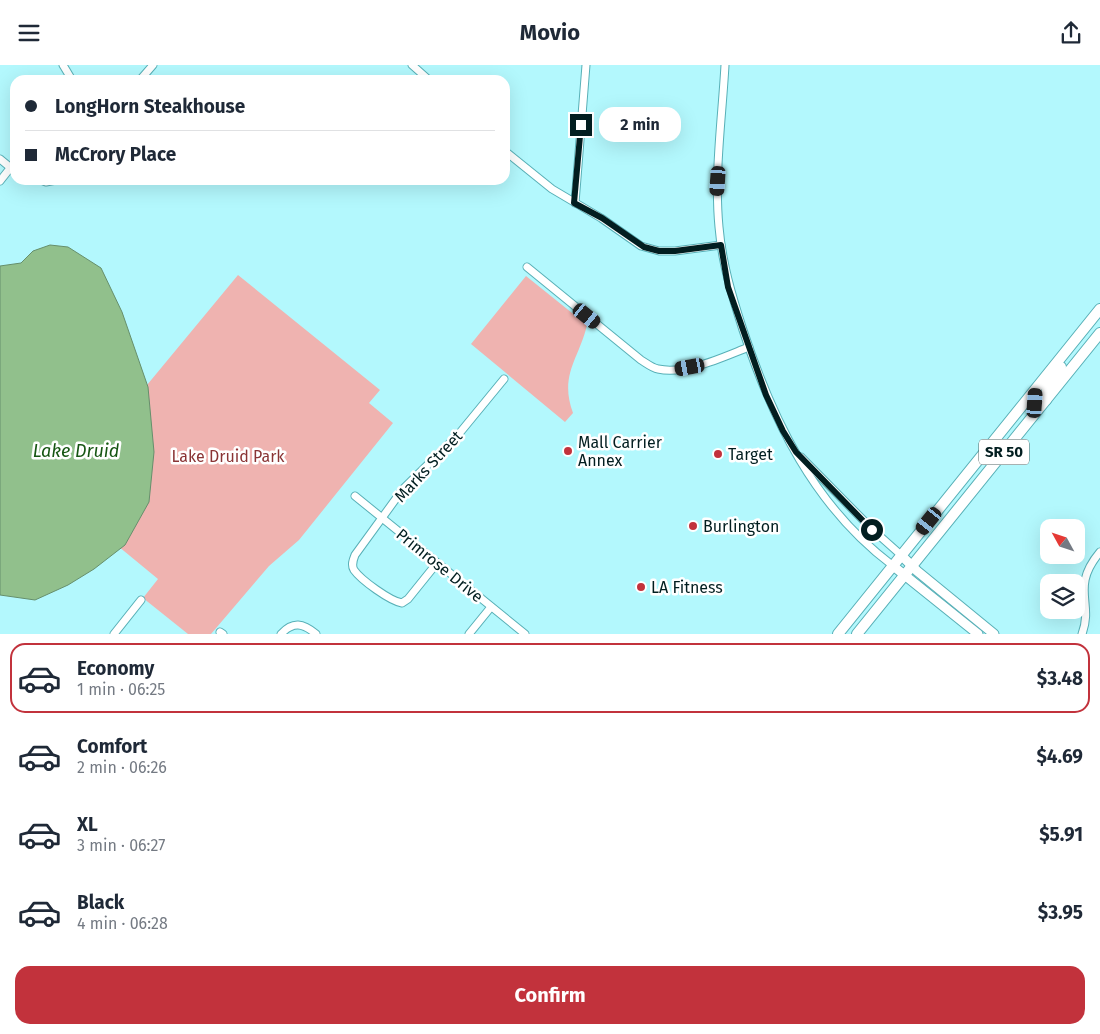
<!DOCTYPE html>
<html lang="en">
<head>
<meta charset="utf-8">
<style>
	:root { --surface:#fff; --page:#f6f6f7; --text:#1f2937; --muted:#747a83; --line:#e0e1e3; --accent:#c2323c }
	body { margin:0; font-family:"Fira Sans",sans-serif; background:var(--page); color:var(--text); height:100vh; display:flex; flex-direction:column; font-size:19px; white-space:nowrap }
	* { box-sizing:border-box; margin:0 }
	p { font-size:16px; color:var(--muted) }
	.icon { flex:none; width:28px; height:28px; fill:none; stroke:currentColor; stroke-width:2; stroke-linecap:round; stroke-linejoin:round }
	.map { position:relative; height:569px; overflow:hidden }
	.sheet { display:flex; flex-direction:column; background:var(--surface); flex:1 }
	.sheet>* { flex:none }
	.banner { position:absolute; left:10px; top:10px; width:500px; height:110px; border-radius:15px; box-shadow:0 5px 20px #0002; display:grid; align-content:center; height:110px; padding:0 15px; background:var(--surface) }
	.needle { width:32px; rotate:310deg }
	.tools { position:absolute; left:1040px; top:454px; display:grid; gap:10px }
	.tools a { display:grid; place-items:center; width:45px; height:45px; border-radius:10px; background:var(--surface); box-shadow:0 5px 20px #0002; font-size:25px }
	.end { position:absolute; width:22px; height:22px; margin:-11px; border:6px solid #021e20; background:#fff; box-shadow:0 0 0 2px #fff }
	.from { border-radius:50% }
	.bubble { position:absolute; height:35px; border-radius:15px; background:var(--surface); box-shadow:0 5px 20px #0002; font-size:16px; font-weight:700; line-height:35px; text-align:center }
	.car { position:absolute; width:15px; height:30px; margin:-15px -8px; border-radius:6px; box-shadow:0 0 4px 1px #0007; background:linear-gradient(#222 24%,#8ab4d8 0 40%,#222 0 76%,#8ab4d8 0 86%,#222 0) }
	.banner b { display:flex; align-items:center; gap:18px; height:48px; font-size:19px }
	.banner b+b { border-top:1px solid var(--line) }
	.banner i { width:12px; height:12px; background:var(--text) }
	ul { padding:9px 0 0; list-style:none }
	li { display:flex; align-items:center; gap:15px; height:70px; margin:0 10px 8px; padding:0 5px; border:2px solid transparent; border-radius:15px }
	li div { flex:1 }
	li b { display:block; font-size:19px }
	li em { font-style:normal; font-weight:700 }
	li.selected { border-color:var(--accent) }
	li>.icon { width:45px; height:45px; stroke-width:1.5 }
	.primary-button { display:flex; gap:10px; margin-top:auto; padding:10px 15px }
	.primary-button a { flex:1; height:58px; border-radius:15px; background:var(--accent); color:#fff; font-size:20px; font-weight:700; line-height:58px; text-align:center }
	header { display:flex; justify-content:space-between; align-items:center; height:65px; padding:0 15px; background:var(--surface); font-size:22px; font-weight:700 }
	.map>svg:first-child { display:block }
</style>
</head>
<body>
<header><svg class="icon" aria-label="menu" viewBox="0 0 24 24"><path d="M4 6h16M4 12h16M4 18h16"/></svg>Movio<svg class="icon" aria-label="share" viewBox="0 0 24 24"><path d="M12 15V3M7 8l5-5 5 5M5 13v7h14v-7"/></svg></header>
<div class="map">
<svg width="1100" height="569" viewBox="0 0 1100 569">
	<rect width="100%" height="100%" fill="#b3f8fd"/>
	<!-- green -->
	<g fill="#efb3b0">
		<path d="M238,210L380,325L369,338L393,358L299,475L269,501L211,569H188L143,533L158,514L56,430Z"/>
		<path d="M526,211L587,260C579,294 559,310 573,348L565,357L471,279Z"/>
	</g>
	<!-- water -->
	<path fill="#91c08c" stroke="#668f6c" d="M50,180L68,182L101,203L122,247L148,322L154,387L149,437L125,480L94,504L68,520L35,535L0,530V201L21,198L33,186Z"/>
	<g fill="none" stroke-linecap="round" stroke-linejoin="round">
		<!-- minor casing -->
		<g stroke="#58b0b7" stroke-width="9">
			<g id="minor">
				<path d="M63,0L72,15"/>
				<path d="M412,0L429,15"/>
				<path d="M725,0C722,54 714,109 719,162C722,198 732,231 743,265C773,356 814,441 892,500"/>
				<path d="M140,15L153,0"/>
				<path d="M505,86L552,124L601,153L641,181L659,186H675L721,180"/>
				<path d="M0,94L11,103"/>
				<path d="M41,115L46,117L56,115"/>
				<path d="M0,116L15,97"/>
				<path d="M575,138L586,0"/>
				<path d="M527,202L641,295C646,298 652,303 658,304C686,310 723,292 749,282"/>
				<path d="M801,392L873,465L901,490"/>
				<path d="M355,431L525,569"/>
				<path d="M437,498L408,534L402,538C390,536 361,515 354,505C351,500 353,495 355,490L403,424L458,370L504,314"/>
				<path d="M220,567L223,569"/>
				<path d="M114,569L141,535"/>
				<path d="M281,569C293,556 303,558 316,569"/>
				<path d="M469,569L491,542"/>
				<path d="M1082,569C1094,537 1070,523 1100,487"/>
			</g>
		</g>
		<!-- major casing -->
		<g stroke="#58b0b7" stroke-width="11">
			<g id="major">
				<path d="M901,490L917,506L994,569"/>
				<path d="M892,500L978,569"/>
			</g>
		</g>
		<!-- highway casing -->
		<g stroke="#58b0b7" stroke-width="12">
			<g id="highway">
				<path d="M1046,335L1047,320L1061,302"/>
				<path d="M838,569L1100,244"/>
				<path d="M857,569L1100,268"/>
			</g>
		</g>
		<!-- minor -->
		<use href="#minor" stroke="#fff" stroke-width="7"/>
		<!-- major -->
		<use href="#major" stroke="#fff" stroke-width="9"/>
		<!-- highway -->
		<use href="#highway" stroke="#fff" stroke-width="10"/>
	</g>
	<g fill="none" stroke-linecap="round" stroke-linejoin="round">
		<!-- route -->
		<path stroke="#021e20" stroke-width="6" d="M581,60L574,138L602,153L644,182L659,186H675L721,180L728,222L766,330L783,366L796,387L872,465"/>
	</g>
	<!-- markers -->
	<g fill="#c2323c" stroke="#fff" stroke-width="2">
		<circle cx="568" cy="386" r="5"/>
		<circle cx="718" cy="389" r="5"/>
		<circle cx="693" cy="461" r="5"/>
		<circle cx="641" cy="522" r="5"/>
	</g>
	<g text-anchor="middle" stroke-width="5" stroke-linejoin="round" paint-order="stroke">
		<!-- shield labels -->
		<rect fill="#fff" stroke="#4e6263" stroke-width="1" x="979" y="374.5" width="50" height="25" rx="4"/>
		<g font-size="15" font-weight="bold" fill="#021e20">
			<text x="1004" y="392">SR 50</text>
		</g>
		<!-- poi labels -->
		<g font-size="16" fill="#021e20" stroke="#fff" text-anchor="start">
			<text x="578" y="383">Mall Carrier<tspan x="578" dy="18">Annex</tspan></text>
			<text x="728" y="395">Target</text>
			<text x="703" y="467">Burlington</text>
			<text x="651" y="528">LA Fitness</text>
		</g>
		<!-- park labels -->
		<g font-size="16" fill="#8a3435" stroke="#fff">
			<text x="228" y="397">Lake Druid Park</text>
		</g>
		<!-- street labels -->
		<g font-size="16" fill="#021e20" stroke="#fff">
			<text transform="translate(428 401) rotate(-47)" y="6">Marks Street</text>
			<text transform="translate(440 500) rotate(39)" y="6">Primrose Drive</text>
		</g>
		<!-- water labels -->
		<g font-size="18" font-style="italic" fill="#165613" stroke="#fff">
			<text x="76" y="392">Lake Druid</text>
		</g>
	</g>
</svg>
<div class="tools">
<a><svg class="needle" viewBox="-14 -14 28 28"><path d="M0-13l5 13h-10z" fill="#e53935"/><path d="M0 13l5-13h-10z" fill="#747a83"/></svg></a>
<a><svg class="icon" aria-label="layers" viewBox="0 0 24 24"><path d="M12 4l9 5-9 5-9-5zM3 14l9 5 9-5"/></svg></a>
</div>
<i class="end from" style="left:872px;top:465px"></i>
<i class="end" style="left:581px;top:60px"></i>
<div class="bubble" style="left:599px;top:42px;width:82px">2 min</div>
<i class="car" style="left:718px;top:116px;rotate:184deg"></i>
<i class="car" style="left:587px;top:251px;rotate:129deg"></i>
<i class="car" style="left:690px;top:302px;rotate:260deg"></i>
<i class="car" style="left:1035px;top:338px;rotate:4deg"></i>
<i class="car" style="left:929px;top:456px;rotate:219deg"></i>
<div class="banner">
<b><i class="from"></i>LongHorn Steakhouse</b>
<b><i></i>McCrory Place</b>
</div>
</div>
<section class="sheet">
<ul>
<li class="selected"><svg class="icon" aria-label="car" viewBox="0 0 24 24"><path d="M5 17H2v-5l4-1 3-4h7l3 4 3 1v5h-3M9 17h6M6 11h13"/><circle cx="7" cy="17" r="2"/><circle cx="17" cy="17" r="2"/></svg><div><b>Economy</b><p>1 min · 06:25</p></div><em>$3.48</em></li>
<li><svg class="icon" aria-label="car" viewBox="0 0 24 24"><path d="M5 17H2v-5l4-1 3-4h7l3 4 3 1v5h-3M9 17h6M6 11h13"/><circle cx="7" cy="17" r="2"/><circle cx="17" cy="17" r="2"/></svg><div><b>Comfort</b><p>2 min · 06:26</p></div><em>$4.69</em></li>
<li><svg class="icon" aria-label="car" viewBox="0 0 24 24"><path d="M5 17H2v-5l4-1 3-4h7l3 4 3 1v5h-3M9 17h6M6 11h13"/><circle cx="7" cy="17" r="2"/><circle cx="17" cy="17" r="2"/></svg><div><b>XL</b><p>3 min · 06:27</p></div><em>$5.91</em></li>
<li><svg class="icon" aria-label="car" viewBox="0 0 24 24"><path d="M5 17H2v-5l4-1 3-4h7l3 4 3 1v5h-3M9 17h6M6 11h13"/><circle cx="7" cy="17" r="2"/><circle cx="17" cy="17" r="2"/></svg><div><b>Black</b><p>4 min · 06:28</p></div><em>$3.95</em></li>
</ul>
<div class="primary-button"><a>Confirm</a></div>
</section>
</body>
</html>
